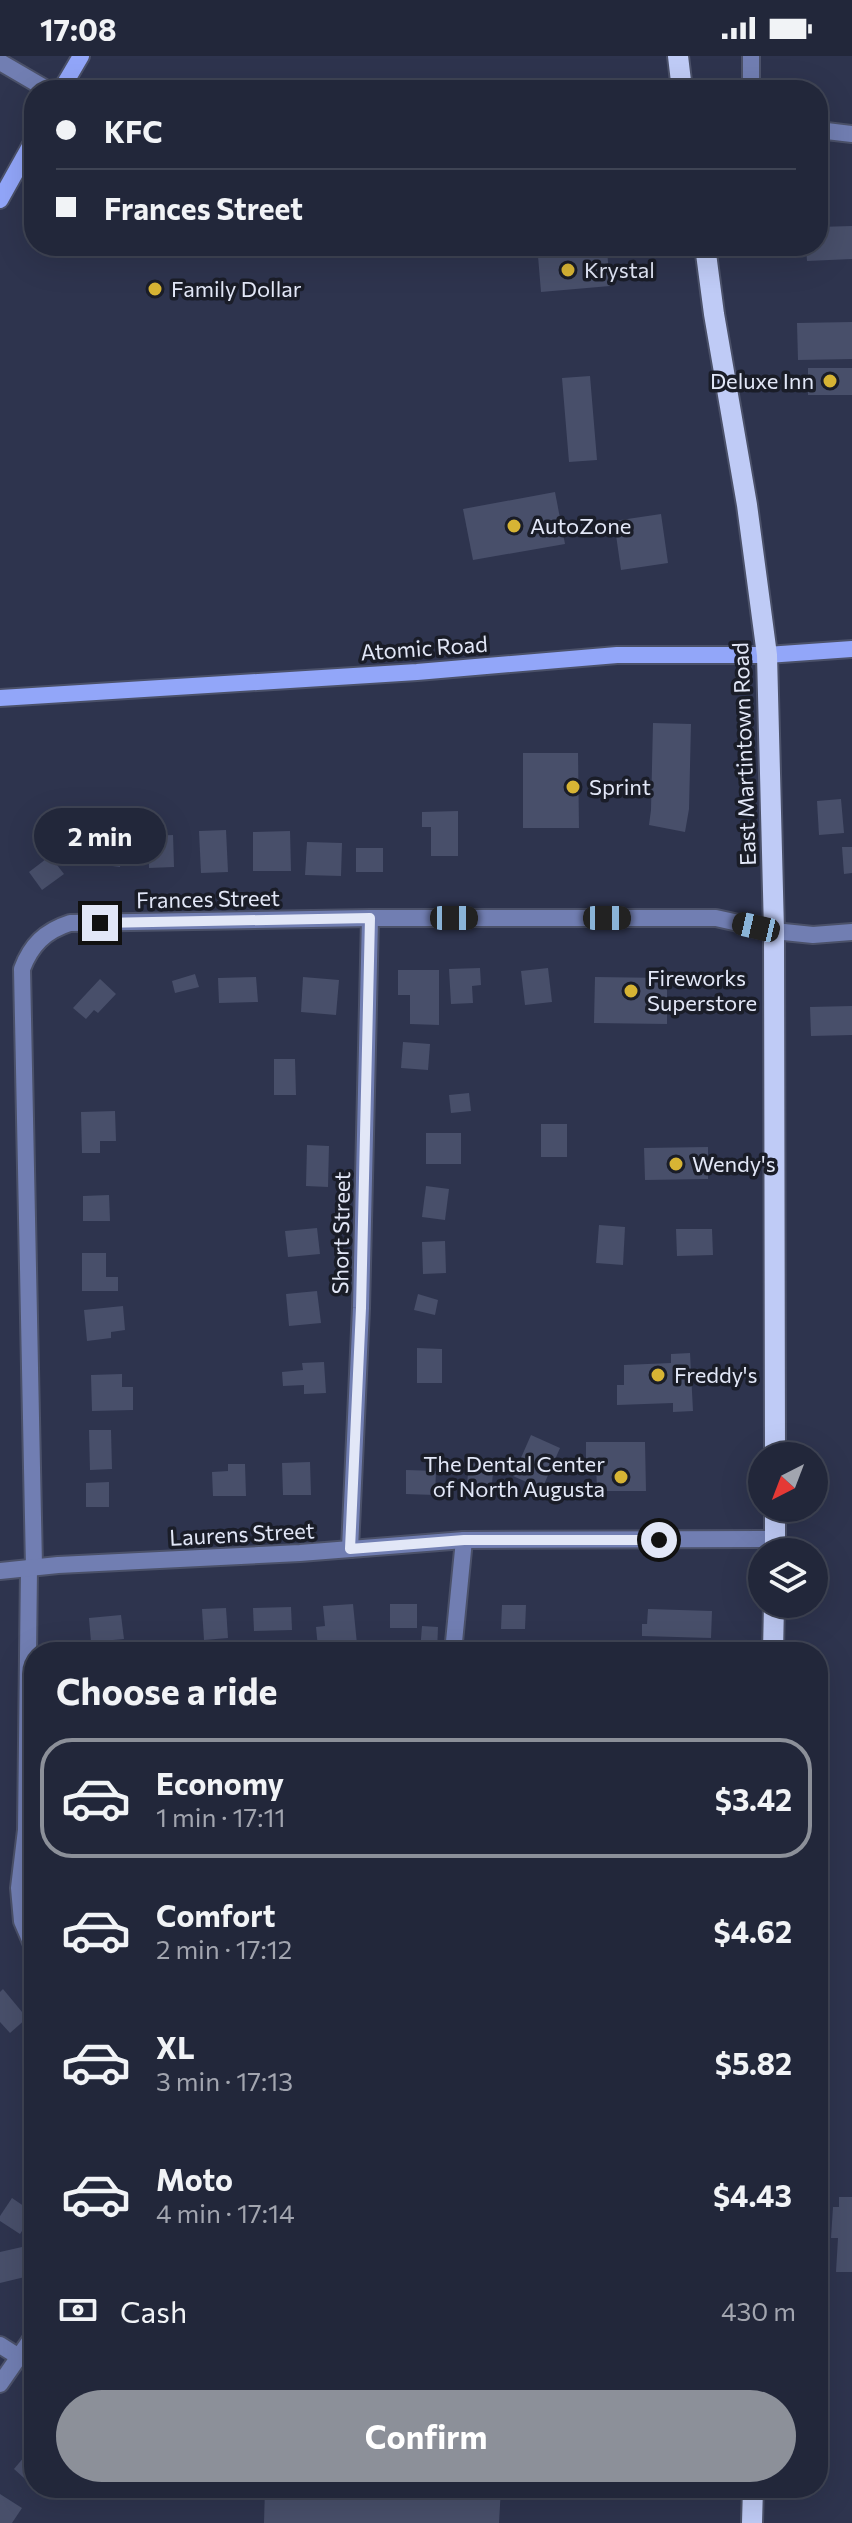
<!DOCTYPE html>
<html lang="en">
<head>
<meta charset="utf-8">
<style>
	:root { --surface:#22273a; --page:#2a2f42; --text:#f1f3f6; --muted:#a2a5af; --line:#3f4454; --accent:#8c9099 }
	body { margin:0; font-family:Commissioner,sans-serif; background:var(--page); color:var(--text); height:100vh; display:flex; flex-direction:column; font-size:30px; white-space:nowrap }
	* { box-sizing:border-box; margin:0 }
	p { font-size:26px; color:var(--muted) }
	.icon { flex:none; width:44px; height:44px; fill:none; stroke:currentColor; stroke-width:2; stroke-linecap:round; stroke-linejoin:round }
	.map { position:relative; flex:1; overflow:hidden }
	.drawer { position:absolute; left:24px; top:1586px; width:804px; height:856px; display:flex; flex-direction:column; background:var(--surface); border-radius:32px; box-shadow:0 8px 32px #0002,0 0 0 2px var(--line) }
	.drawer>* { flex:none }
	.banner { position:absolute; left:24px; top:24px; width:804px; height:176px; border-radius:32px; box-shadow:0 8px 32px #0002,0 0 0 2px var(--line); display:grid; align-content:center; height:176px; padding:0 32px; background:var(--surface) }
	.needle { width:52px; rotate:222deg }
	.controls { position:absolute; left:748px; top:1386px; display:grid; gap:16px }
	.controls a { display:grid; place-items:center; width:80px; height:80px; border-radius:50%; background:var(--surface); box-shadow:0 8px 32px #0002,0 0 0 2px var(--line); font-size:40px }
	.end { position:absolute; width:36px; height:36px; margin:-18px; border:10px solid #e2e7f7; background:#111; box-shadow:0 0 0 4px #111 }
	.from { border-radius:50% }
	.bubble { position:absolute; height:56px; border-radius:28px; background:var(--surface); box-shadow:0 8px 32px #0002,0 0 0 2px var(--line); font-size:26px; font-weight:700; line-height:56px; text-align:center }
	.car { position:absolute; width:24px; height:48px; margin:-24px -12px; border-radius:10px; box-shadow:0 0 6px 2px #0007; background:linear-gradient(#222 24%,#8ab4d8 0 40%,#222 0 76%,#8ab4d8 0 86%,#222 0) }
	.banner b { display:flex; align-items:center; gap:28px; height:76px; font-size:30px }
	.banner b+b { border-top:2px solid var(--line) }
	.banner i { width:20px; height:20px; background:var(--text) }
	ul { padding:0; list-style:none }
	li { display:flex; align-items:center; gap:24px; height:120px; margin:0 16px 12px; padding:0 16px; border:4px solid transparent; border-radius:32px }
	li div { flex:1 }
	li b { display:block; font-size:30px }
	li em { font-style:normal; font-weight:700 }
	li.active { border-color:var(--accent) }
	li>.icon { width:72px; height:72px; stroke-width:1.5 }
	h2 { padding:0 32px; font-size:36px; line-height:96px }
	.pay { display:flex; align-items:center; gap:20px; height:88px; padding:0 32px; font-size:30px }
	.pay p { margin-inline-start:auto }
	.button { display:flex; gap:16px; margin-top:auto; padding:16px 32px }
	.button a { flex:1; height:92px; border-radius:48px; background:var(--accent); color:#fff; font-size:32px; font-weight:700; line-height:92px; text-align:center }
	.status { display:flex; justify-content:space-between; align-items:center; height:56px; padding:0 40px; background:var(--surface); direction:ltr }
	.status svg { height:22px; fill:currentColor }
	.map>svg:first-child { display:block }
</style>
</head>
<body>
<div class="status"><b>17:08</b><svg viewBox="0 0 49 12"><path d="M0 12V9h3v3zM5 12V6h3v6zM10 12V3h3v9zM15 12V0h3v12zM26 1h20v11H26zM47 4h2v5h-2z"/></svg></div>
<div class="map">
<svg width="852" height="2467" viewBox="0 0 852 2467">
	<rect width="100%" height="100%" fill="#2e344e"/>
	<!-- building -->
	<g fill="#484f6a">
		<path d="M852,170V203L807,205L806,190H818V171Z"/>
		<path d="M607,194L610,230L541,236L538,200Z"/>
		<path d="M852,266V303L798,304L797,267Z"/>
		<rect x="808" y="312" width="44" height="27"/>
		<path d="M590,320L597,404L569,406L562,322Z"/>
		<path d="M555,436L565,488L473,504L463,453Z"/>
		<path d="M661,458L668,507L621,514L614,465Z"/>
		<path d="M653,667L691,668L689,753L685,776L649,769L651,754Z"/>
		<path d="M523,697H578L579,772H523Z"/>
		<path d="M841,743L844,777L819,779L817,745Z"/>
		<path d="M458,755V800H431V771H422V756Z"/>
		<path d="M94,771L125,775L120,811L89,807Z"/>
		<path d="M226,774L228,816L201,817L199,775Z"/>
		<path d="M290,775L291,815H253V776Z"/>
		<path d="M173,779L174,811L149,812L148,780Z"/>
		<path d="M307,786L342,787L341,820L305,819Z"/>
		<path d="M842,791H852V817L844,818Z"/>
		<rect x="356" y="792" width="27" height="24"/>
		<path d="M50,800L64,818L42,834L29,816Z"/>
		<path d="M480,912L481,929L472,930L473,947L451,948L449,913Z"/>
		<path d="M548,912L552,946L525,949L521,915Z"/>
		<path d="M398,914H439V969L410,968V939H398Z"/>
		<path d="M195,918L199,931L175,937L172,925Z"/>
		<path d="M256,921L258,946L219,947L218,922Z"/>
		<path d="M303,921L339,924L336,959L301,956Z"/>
		<path d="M595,921L667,922V968L594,967Z"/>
		<path d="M100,923L116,938L98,957L94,954L86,963L73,952Z"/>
		<path d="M852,950V979L811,980L810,951Z"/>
		<path d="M403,986L430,988L428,1014L401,1012Z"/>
		<path d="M274,1003H295L296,1039H274Z"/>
		<path d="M469,1037L471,1055L451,1057L449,1039Z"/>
		<path d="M115,1055L116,1085H100V1097H82L81,1056Z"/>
		<rect x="541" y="1068" width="26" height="33"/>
		<rect x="426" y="1077" width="35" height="31"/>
		<path d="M307,1089L329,1090L328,1131L306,1130Z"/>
		<path d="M708,1091V1123L645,1124L644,1092Z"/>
		<path d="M426,1130L449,1133L445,1164L422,1161Z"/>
		<path d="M109,1139L110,1165H83V1140Z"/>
		<path d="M599,1169L625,1171L623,1209L596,1207Z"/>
		<path d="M317,1172L320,1198L288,1201L285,1175Z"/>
		<path d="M676,1173H712L713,1199L677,1200Z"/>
		<path d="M445,1185L446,1217L423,1218L422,1186Z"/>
		<path d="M82,1197H106V1221H118V1235H82Z"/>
		<path d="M317,1235L321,1267L289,1270L286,1238Z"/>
		<path d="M418,1238L438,1244L435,1259L414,1254Z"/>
		<path d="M123,1250L125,1274L111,1276V1282L87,1285L84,1254Z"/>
		<path d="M417,1292L442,1293V1327H417Z"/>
		<path d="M690,1297L693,1355L673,1356V1347L617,1349V1329H624V1309L671,1307V1298Z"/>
		<path d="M324,1306L326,1337L304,1338V1329L283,1330L282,1316L303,1314L302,1307Z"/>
		<path d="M122,1318V1331H133V1354L92,1355L91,1319Z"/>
		<path d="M89,1374H111L112,1413L90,1414Z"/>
		<path d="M531,1379L560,1392L542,1433L513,1420Z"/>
		<path d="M586,1386H645L646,1435H597L596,1406H586Z"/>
		<path d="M310,1406L311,1439H283L282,1407Z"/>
		<path d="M469,1407L478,1408V1414L493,1416L491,1441L466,1439Z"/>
		<path d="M228,1408H245L246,1440H213L212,1416L228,1415Z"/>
		<path d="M406,1414L436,1415L435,1439L406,1438Z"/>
		<path d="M109,1426V1451H86V1427Z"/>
		<path d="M353,1548L357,1588L318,1592L316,1571L325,1570L323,1550Z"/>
		<rect x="390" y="1548" width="27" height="24"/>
		<path d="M502,1549H526L525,1573H501Z"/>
		<path d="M291,1551L292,1574L254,1575L253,1552Z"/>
		<path d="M226,1552L228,1582L204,1584L202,1553Z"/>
		<path d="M648,1553L712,1555L711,1582L642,1580V1568H647Z"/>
		<path d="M121,1559L124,1583L91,1586L89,1562Z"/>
		<path d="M422,1570L438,1571L437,1596H420Z"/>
		<path d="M3,1933L27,1962L10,1977L0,1966V1936Z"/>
		<path d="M839,2141H852V2216H836L838,2182H831L833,2151H839Z"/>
		<path d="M12,2142L34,2157L20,2178L0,2165V2160Z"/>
		<path d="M22,2191L29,2220L0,2227V2196Z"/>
		<path d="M30,2394L34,2397V2431L14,2413Z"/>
		<path d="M265,2432H501L499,2467H264Z"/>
		<path d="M0,2438L22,2452L12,2467H0Z"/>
	</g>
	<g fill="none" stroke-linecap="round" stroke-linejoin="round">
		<!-- street casing -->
		<g stroke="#4b5169" stroke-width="20">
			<g id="street">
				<path d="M751,0V34"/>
				<path d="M0,6L48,34"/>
				<path d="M818,74L852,78"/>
				<path d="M350,1493L361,1252L370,862"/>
				<path d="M34,1511L22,913C31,889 45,875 70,867L370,862H716L774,875L813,879L852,876"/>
				<path d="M29,1512L26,1774L19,1832L22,1865L34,1893"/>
				<path d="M0,1515L58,1509L300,1497L464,1484L775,1483"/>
				<path d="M453,1596L464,1484"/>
				<path d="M0,2289L19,2301"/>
				<path d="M0,2328L34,2279"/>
			</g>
		</g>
		<!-- secondary casing -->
		<g stroke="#4b5169" stroke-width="20">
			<g id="secondary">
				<path d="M61,34L81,0"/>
				<path d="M0,144L34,83"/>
				<path d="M0,642L417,616L617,599H767L852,593"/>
			</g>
		</g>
		<!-- primary casing -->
		<g stroke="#4b5169" stroke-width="24">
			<g id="primary">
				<path d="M678,0L682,34"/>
				<path d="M705,190L714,258L747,449L767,599L774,875L775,1400"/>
				<path d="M775,1496V1452"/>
				<path d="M773,1596L774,1548"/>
				<path d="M752,2467L753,2432"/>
			</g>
		</g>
		<!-- street -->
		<use href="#street" stroke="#717eb2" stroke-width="16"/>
		<!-- secondary -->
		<use href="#secondary" stroke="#92a6f9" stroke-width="16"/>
		<!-- primary -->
		<use href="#primary" stroke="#bfcbf6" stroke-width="20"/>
	</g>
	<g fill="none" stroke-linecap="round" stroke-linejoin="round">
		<!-- route -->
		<path stroke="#e2e7f7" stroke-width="10" d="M100,867L370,862L361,1252L350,1493L464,1484H659"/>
	</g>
	<!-- markers -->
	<g fill="#d7b434" stroke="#1a1d28" stroke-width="3">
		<circle cx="568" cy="214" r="8"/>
		<circle cx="155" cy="233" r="8"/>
		<circle cx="830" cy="325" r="8"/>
		<circle cx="514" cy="470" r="8"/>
		<circle cx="573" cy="731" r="8"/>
		<circle cx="631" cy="935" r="8"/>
		<circle cx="676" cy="1108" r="8"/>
		<circle cx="658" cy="1319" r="8"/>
		<circle cx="621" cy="1421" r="8"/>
	</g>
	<g text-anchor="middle" stroke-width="7" stroke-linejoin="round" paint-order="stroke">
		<!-- poi labels -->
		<g font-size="22" fill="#e2e7f7" stroke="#1a1d28" text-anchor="start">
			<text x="584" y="222">Krystal</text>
			<text x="171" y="241">Family Dollar</text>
			<text x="814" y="333" text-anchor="end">Deluxe Inn</text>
			<text x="530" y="478">AutoZone</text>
			<text x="589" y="739">Sprint</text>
			<text x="647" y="930">Fireworks<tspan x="647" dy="25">Superstore</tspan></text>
			<text x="692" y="1116">Wendy's</text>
			<text x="674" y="1327">Freddy's</text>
			<text x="605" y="1416" text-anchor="end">The Dental Center<tspan x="605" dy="25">of North Augusta</tspan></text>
		</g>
		<!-- street labels -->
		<g font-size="22" fill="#e2e7f7" stroke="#1a1d28">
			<text transform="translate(424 592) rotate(-4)" y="8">Atomic Road</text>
			<text transform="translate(744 698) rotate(-92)" y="8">East Martintown Road</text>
			<text transform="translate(208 843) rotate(-1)" y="8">Frances Street</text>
			<text transform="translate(341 1177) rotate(-89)" y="8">Short Street</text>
			<text transform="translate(242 1478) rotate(-3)" y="8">Laurens Street</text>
		</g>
	</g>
</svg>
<div class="controls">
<a><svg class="needle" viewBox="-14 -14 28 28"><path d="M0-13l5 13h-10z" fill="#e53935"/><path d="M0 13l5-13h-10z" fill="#a2a5af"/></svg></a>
<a><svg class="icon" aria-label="layers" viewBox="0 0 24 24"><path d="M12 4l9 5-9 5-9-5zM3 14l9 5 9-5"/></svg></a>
</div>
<i class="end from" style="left:659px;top:1484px"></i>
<i class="end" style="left:100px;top:867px"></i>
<div class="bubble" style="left:34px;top:752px;width:132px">2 min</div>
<i class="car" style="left:454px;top:862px;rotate:90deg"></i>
<i class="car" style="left:607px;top:862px;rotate:90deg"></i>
<i class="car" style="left:756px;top:871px;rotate:283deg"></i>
<div class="banner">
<b><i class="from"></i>KFC</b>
<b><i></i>Frances Street</b>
</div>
<section class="drawer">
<h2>Choose a ride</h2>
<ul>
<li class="active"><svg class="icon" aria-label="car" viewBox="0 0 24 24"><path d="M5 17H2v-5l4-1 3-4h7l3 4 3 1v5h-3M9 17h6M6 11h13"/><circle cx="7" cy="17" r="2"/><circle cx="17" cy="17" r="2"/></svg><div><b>Economy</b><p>1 min · 17:11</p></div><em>$3.42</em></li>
<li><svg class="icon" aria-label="car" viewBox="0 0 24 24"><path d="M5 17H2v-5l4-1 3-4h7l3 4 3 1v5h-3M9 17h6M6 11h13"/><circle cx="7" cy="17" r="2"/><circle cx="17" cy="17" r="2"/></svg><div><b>Comfort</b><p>2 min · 17:12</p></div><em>$4.62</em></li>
<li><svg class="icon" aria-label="car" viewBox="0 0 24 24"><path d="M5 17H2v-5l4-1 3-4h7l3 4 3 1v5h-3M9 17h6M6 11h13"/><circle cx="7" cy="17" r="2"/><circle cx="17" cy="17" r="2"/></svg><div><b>XL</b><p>3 min · 17:13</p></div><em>$5.82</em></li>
<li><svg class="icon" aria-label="car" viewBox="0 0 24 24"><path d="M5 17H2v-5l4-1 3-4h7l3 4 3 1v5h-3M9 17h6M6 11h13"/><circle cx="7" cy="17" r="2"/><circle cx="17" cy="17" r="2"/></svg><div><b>Moto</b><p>4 min · 17:14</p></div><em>$4.43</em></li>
</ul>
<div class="pay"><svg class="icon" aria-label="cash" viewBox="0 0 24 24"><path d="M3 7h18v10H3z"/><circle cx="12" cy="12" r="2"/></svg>Cash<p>430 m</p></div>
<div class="button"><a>Confirm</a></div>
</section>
</div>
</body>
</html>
